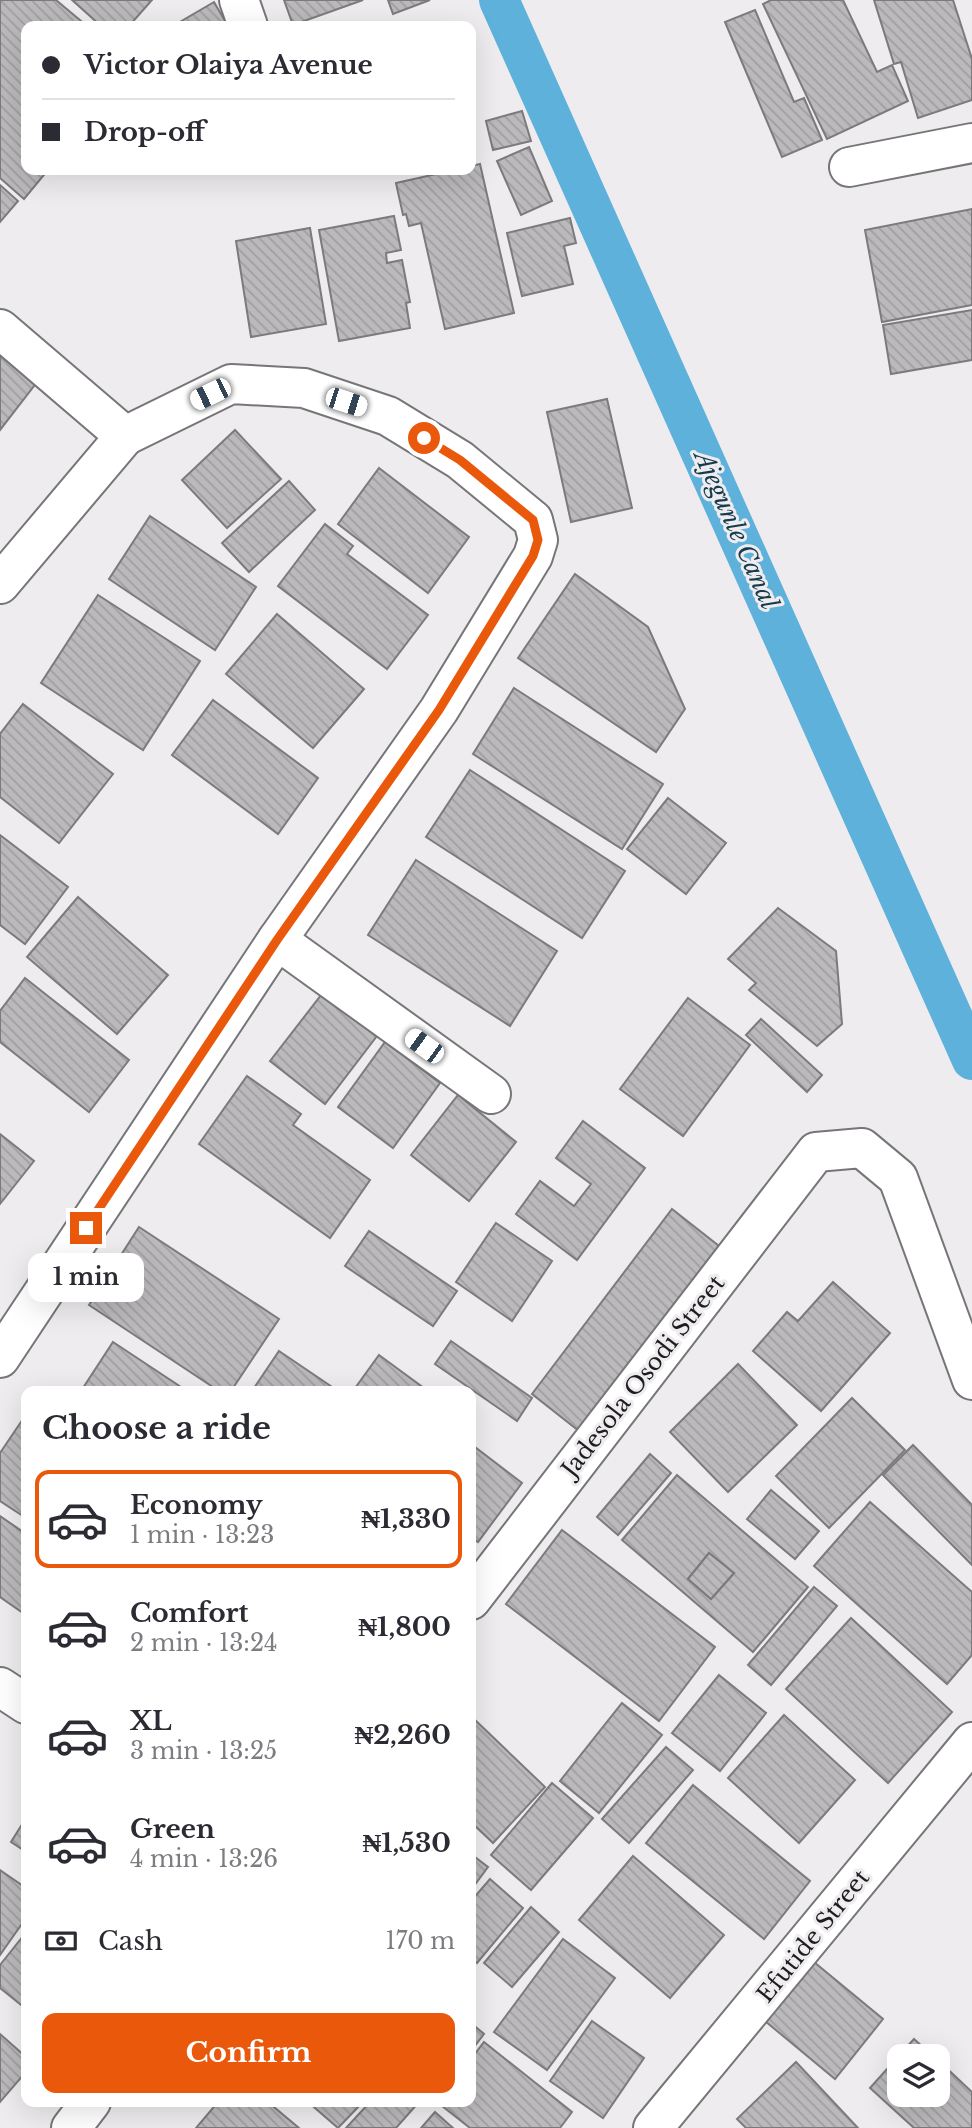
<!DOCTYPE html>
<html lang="en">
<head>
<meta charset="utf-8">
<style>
	:root { --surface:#fff; --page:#f7f7f7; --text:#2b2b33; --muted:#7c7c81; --line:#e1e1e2; --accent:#ea580c }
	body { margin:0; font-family:"Libre Baskerville",serif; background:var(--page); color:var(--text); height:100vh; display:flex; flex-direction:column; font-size:26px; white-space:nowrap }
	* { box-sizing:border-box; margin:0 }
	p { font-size:23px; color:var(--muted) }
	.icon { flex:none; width:38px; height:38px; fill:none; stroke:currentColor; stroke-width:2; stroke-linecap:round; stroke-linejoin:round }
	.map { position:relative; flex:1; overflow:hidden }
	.sheet { position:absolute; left:21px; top:1386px; width:455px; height:721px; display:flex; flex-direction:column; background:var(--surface); border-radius:14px; box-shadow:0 7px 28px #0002 }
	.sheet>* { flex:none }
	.top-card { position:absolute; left:21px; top:21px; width:455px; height:154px; border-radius:14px; box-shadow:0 7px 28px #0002; display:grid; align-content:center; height:154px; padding:0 21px; background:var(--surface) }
	.tools { position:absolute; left:887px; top:2044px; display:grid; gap:14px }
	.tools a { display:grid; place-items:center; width:63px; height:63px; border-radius:14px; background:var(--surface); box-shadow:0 7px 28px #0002; font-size:35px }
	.end { position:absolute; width:32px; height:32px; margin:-16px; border:9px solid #ea580c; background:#fff; box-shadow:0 0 0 4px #fff }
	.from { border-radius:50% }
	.bubble { position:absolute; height:49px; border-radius:14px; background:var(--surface); box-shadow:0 7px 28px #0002; font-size:23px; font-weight:700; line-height:49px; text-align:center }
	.car { position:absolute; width:21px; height:42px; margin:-21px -10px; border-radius:9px; box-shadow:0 0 5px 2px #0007; background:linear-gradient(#fff 24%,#345 0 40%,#fff 0 76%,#345 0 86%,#fff 0) }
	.top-card b { display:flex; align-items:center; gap:24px; height:66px; font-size:26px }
	.top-card b+b { border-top:2px solid var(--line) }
	.top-card i { width:18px; height:18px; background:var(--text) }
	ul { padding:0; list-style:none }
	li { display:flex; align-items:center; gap:21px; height:98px; margin:0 14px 10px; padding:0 7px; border:4px solid transparent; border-radius:14px }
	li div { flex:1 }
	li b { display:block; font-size:26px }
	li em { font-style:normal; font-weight:700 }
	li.on { border-color:var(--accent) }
	li>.icon { width:63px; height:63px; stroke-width:1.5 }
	h2 { padding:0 21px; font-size:32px; line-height:84px }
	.pay { display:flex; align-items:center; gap:18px; height:77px; padding:0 21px; font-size:26px }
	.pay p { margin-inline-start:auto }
	.cta { display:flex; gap:14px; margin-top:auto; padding:14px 21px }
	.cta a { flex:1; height:80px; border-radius:14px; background:var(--accent); color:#fff; font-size:28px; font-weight:700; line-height:80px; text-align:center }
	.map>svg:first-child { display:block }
</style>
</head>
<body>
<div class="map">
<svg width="972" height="2128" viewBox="0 0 972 2128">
	<defs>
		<pattern id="building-back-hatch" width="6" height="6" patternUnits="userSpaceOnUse" patternTransform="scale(1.75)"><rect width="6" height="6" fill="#bbb9bc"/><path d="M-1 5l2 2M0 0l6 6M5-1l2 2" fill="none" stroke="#a09ea1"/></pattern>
	</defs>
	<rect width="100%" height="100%" fill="#eeecef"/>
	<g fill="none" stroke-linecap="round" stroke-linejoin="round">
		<!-- canal -->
		<path stroke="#5db1db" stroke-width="40" d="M499,0L972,1060"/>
	</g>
	<!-- building -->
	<g fill="url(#building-back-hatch)" stroke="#7b7a7d" stroke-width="2" fill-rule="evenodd">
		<path d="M0,0H56L87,26H26V170H48L24,199L0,178Z"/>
		<path d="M72,0H152L129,26H101Z"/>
		<path d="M284,0H363L293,25Z"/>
		<path d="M388,0H430L393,14Z"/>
		<path d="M771,0H843L877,72L892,65L908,101L827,139L763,4Z"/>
		<path d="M874,0H953L972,59V100L918,118L901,62L894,64Z"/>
		<path d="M214,2L228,26H173Z"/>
		<path d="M755,10L794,102L804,98L822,140L782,157L725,22Z"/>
		<path d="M522,111L531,141L493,150L486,121Z"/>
		<path d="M529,147L552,201L521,215L497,161Z"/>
		<path d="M480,164L514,313L445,329L421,223L409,226L406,214L403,215L396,183L454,170H471V166Z"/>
		<path d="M0,185L18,201L0,222Z"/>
		<path d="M972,209V305L882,322L865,230Z"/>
		<path d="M394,216L401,250L386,253L387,263L402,260L410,302L406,303L410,328L339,341L319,230Z"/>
		<path d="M570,218L576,243L564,246L573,284L522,296L507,233Z"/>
		<path d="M310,228L326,324L251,337L236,241Z"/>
		<path d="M972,310V360L891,374L883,325Z"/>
		<path d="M0,345L41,377L0,430Z"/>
		<path d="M607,399L632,508L571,522L547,412Z"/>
		<path d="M235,430L281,479L227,528L182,480Z"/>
		<path d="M379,468L469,537L428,593L338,524Z"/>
		<path d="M289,481L315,510L249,572L222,543Z"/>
		<path d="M150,516L256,587L215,650L109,579Z"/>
		<path d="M325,524L353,546L347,554L428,615L387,669L278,586Z"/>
		<path d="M575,574L648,627L685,709L656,752L518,658Z"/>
		<path d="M98,595L200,661L143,750L41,683Z"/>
		<path d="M277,614L364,689L313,748L226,674Z"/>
		<path d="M514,688L663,784L622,849L473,754Z"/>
		<path d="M213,700L318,778L278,834L172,755Z"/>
		<path d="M23,704L113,774L59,843L0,797V734Z"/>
		<path d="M470,770L625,871L582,938L426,837Z"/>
		<path d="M668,798L726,843L686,894L627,849Z"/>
		<path d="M0,835L68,887L25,944L0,925Z"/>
		<path d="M416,860L557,951L510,1026L368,935Z"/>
		<path d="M78,897L168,975L117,1034L27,957Z"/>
		<path d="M778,908L836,951L842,1024L817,1046L749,990L756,983L728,959Z"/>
		<path d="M25,978L129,1060L89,1112L0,1042V1011Z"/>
		<path d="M325,990L380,1032L325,1104L270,1061Z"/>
		<path d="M688,998L750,1045L683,1136L620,1089Z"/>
		<path d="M761,1019L822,1075L807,1092L746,1035Z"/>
		<path d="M385,1042L440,1083L393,1148L338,1107Z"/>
		<path d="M247,1076L301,1114L293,1125L370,1180L330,1238L199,1144Z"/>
		<path d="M458,1095L516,1142L469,1201L411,1155Z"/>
		<path d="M583,1121L645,1168L577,1260L516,1214L540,1181L574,1206L591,1184L556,1158Z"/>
		<path d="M0,1134L34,1161L0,1204Z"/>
		<path d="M672,1209L719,1246L579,1431L532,1394Z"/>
		<path d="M496,1223L552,1261L512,1321L456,1282Z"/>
		<path d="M139,1227L279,1319L231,1391H219L89,1305Z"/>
		<path d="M369,1231L457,1291L433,1326L345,1266Z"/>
		<path d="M833,1282L890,1333L821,1411L753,1351L787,1312L798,1321Z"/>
		<path d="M451,1341L532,1398L517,1421L435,1364Z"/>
		<path d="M113,1342L187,1391H81Z"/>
		<path d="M279,1351L338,1391H252Z"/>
		<path d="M379,1355L428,1391H353Z"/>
		<path d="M738,1364L797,1425L728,1492L670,1432Z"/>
		<path d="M852,1398L905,1450L829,1528L776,1476Z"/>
		<path d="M25,1416L26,1417V1518L0,1501V1453Z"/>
		<path d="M471,1444L522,1483L478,1542L471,1537Z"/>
		<path d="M913,1445L972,1505V1565L883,1475Z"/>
		<path d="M650,1454L671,1473L618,1535L597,1517Z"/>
		<path d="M677,1475L808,1587L753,1652L622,1540ZM709,1553L734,1573L711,1599L688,1579Z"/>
		<path d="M771,1490L819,1531L795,1559L747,1519Z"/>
		<path d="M870,1502L972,1592V1655L947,1684L814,1566Z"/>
		<path d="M0,1516L26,1534V1615L0,1597Z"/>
		<path d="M562,1530L715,1647L659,1721L506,1604Z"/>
		<path d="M709,1553L734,1573L711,1599L688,1579Z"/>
		<path d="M814,1587L837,1606L771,1685L748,1665Z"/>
		<path d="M851,1618L952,1712L888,1783L786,1689Z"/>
		<path d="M719,1675L766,1713L720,1771L672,1733Z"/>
		<path d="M622,1703L662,1735L599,1813L560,1781Z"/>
		<path d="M784,1715L855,1780L799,1843L728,1778Z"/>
		<path d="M473,1718L545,1787L493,1843L471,1822V1720Z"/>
		<path d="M666,1747L693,1770L629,1843L602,1819Z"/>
		<path d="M552,1783L593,1818L531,1890L491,1855Z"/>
		<path d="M693,1785L810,1881L764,1939L646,1843Z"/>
		<path d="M26,1818V1852L11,1842Z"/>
		<path d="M471,1854L488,1867L471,1890Z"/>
		<path d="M633,1856L724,1935L670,1998L579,1920Z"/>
		<path d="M0,1870L26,1888V1918L0,1955Z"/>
		<path d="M490,1879L523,1908L477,1963L471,1958V1901Z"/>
		<path d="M531,1907L559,1932L512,1987L484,1963Z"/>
		<path d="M24,1935L26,1937V2009L0,1988V1965Z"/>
		<path d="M563,1939L615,1978L547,2070L494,2032Z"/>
		<path d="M814,1962L883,2019L835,2079L765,2021Z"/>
		<path d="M592,2021L644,2058L603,2118L550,2081Z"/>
		<path d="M471,2023L484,2034L471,2051Z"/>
		<path d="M0,2034L26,2057V2072L0,2102Z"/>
		<path d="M914,2039L933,2056H900V2095H938V2060L972,2092V2128H914L870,2088Z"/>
		<path d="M484,2042L572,2112L560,2128H470L437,2102H471V2059Z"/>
		<path d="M796,2062L858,2128H746L737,2119Z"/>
		<path d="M218,2102H268L299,2128H196Z"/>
		<path d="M308,2102H363L338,2128Z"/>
		<path d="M370,2102H419L396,2128H346Z"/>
		<path d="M435,2112L453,2128H421Z"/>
	</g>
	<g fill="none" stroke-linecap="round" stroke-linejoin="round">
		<!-- minor casing -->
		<g stroke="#767578" stroke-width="42">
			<g id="minor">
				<path d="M239,0L248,26"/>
				<path d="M849,167L972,143"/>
				<path d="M0,329L125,436L231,384L304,388L388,416L460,460L533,520L538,540L533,556L439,710L277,940L0,1358"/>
				<path d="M0,584L125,436"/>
				<path d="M277,940L491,1094"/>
				<path d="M471,1600L816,1152L862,1148L898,1178L972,1380"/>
				<path d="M0,1687L26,1704"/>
				<path d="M71,2128L91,2102"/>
				<path d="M653,2128L972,1742"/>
			</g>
		</g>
		<!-- minor -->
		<use href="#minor" stroke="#fff" stroke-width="38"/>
	</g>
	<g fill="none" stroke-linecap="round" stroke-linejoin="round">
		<!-- route -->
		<path stroke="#ea580c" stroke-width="9" d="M86,1228L277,940L439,710L533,556L538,540L533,520L460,460L424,438"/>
	</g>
	<g text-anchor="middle" stroke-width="6" stroke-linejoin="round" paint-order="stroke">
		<!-- street labels -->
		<g font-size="23" fill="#1d1c1e" stroke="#eeecef">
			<text transform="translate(643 1376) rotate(-52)" y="8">Jadesola Osodi Street</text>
			<text transform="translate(813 1936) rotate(-51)" y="8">Efutide Street</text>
		</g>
		<!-- water labels -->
		<g font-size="24" font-style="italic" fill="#153b4d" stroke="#eeecef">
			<text transform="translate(736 530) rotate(66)" y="8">Ajegunle Canal</text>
		</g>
	</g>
</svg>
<div class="tools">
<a><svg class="icon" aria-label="layers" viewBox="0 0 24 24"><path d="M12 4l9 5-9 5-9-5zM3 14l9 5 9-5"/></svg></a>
</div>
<i class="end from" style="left:424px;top:438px"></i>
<i class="end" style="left:86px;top:1228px"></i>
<div class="bubble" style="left:28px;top:1253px;width:116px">1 min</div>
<i class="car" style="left:210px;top:394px;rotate:244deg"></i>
<i class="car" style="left:346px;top:402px;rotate:108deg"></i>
<i class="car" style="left:424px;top:1046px;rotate:306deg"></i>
<div class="top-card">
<b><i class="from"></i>Victor Olaiya Avenue</b>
<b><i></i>Drop-off</b>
</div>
<section class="sheet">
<h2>Choose a ride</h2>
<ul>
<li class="on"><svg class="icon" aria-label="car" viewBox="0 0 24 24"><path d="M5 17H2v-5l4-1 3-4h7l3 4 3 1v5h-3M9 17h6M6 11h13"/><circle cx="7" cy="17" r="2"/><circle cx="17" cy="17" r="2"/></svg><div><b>Economy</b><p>1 min · 13:23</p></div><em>₦1,330</em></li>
<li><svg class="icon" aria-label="car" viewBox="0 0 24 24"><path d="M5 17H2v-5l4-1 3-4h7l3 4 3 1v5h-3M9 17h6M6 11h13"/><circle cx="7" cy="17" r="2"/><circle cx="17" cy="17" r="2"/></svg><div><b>Comfort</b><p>2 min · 13:24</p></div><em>₦1,800</em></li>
<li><svg class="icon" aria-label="car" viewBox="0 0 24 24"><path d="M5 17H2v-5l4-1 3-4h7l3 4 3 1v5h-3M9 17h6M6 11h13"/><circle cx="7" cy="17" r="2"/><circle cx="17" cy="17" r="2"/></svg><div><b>XL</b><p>3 min · 13:25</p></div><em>₦2,260</em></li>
<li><svg class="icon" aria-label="car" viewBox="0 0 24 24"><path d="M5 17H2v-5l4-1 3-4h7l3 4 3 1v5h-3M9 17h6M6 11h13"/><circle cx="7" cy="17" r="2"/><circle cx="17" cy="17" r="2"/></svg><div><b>Green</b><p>4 min · 13:26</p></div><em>₦1,530</em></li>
</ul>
<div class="pay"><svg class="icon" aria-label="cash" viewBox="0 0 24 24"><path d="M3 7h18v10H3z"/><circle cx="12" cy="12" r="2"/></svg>Cash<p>170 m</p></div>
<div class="cta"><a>Confirm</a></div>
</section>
</div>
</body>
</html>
